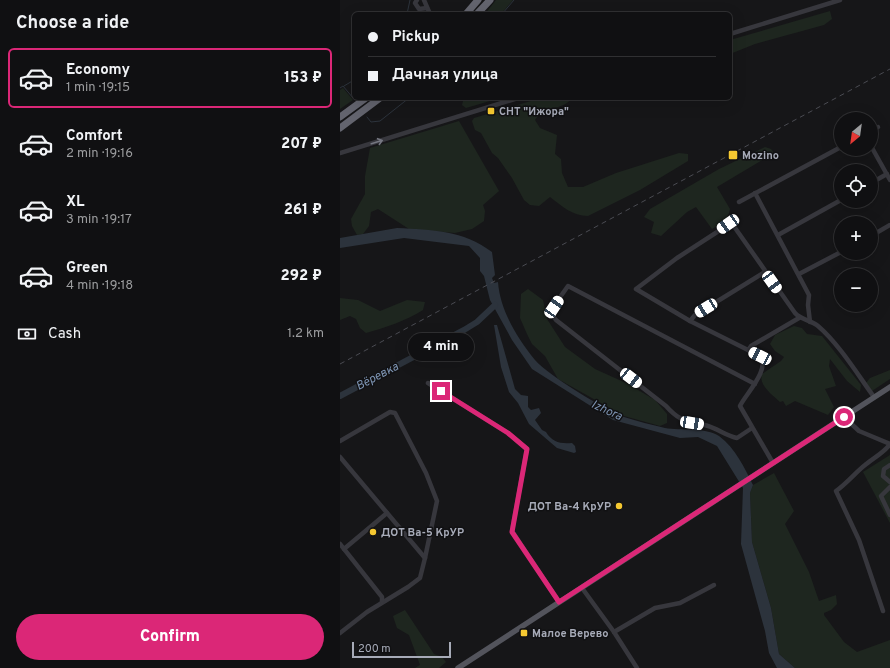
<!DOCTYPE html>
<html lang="en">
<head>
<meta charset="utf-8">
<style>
	:root { --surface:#101012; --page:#19191b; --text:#f1f3f6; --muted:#9c9d9f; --line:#303032; --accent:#db2777 }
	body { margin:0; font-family:Overpass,sans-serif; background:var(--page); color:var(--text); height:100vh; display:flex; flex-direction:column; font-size:15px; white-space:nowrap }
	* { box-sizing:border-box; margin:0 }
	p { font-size:13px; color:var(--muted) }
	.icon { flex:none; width:22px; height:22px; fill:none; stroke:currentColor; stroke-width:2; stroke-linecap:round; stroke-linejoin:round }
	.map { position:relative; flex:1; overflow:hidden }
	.side { display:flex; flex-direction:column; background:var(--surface); width:340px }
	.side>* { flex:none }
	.banner { position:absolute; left:12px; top:12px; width:380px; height:88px; border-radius:6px; box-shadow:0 4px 16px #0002,0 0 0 1px var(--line); display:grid; align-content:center; height:88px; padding:0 16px; background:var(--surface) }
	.needle { width:26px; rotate:209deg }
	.tools { position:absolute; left:494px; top:112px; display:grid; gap:8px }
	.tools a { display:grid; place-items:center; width:44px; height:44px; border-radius:50%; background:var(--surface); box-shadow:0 4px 16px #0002,0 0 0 1px var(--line); font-size:20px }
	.scale { position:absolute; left:12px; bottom:10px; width:99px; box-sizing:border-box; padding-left:4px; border:2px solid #a7abb8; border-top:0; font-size:11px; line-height:14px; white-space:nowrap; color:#a7abb8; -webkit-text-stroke:3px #111113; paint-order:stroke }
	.end { position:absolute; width:18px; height:18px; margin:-9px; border:5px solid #db2777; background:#fff; box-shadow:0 0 0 2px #fff }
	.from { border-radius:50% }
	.bubble { position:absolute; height:28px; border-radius:14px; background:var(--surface); box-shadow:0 4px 16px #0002,0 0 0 1px var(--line); font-size:13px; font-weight:800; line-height:28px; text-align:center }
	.car { position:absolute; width:12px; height:24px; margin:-12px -6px; border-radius:5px; box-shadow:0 0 3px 1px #0007; background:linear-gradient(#fff 24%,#345 0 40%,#fff 0 76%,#345 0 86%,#fff 0) }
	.banner b { display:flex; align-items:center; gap:14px; height:38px; font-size:15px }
	.banner b+b { border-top:1px solid var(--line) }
	.banner i { width:10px; height:10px; background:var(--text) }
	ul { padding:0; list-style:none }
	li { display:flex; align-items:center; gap:12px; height:60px; margin:0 8px 6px; padding:0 8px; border:2px solid transparent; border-radius:6px }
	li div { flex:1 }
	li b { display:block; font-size:15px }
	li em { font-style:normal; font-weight:800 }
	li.selected { border-color:var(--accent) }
	li>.icon { width:36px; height:36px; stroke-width:1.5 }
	h2 { padding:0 16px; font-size:18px; line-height:48px }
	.pay { display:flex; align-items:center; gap:10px; height:44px; padding:0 16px; font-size:15px }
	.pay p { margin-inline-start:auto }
	.button { display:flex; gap:8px; margin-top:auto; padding:8px 16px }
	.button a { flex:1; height:46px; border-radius:24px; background:var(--accent); color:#fff; font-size:16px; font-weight:800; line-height:46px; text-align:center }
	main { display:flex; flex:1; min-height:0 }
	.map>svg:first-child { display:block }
</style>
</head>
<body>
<main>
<section class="side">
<h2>Choose a ride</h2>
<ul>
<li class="selected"><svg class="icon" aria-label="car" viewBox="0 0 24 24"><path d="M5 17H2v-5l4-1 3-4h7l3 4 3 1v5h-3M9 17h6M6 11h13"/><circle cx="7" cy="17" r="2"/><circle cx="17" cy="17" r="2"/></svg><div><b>Economy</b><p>1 min · 19:15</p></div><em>153 ₽</em></li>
<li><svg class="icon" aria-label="car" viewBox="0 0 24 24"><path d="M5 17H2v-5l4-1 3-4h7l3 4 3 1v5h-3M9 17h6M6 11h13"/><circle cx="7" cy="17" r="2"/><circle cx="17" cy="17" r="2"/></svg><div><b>Comfort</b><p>2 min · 19:16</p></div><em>207 ₽</em></li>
<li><svg class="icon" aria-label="car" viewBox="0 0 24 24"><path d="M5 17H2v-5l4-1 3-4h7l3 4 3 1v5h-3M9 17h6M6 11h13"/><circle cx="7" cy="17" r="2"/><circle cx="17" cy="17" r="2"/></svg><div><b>XL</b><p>3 min · 19:17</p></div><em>261 ₽</em></li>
<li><svg class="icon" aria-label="car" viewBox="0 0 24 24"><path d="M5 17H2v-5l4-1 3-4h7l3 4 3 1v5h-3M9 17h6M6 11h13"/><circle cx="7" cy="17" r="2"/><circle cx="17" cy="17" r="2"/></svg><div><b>Green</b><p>4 min · 19:18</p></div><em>292 ₽</em></li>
</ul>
<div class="pay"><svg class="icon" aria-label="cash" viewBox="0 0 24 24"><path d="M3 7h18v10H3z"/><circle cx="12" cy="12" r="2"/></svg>Cash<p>1.2 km</p></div>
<div class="button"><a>Confirm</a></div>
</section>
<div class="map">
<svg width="550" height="668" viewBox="0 0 550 668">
	<rect width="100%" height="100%" fill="#161618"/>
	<!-- green -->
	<g fill="#1e261f">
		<path d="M156,0H173L161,14H145Z"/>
		<path d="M490,11L492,19L484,25L415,44L390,54V40Z"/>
		<path d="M3,88L13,100L0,109V90Z"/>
		<path d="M126,98H160L126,108L122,105L123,101Z"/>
		<path d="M201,98H232C223,111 205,105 195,120L200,128L217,135L215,154L221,159L222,173L228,187H243L276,173L339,153L348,154V161L300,190L248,216C232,216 222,206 210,197L199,206L190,205L184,200L172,178L158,158L152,153L141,133L135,130L132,121L134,118Z"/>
		<path d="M119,121L159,191L143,205L145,211L144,221L132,229L115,233L69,229L38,209L31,212L29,226L23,234L17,235L12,226L11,219L25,194V176L30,148Z"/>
		<path d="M425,147L431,149L434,153L377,187L390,209C388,221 382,223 372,229L356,207L347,212L321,236L311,233L314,222L304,217L310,209L379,169Z"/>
		<path d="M188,289L203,300L207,319L225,347L255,369L286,383L315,400L327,414V423L320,426L284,416L218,379L205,356L192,344L187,334L180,318L181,294Z"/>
		<path d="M0,298L18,300L40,311L67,300L85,302L83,310C65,321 47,327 26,333L20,328L16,319L10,316L0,320Z"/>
		<path d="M454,326L462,328L467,334L482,336L521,385L520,392L507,381L490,359L489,366L496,386L485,389L494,407L488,415L455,401L446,406L443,401L440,402C433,395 418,385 422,374L441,361L444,357L435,351L430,344L435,335Z"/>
		<path d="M550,370V379L532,391L526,383L530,378Z"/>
		<path d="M550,455V523L523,472Z"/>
		<path d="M434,473L454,511L445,524L469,572L479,601L496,595L497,604L491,610L484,613V615L504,642L517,652L550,640V668H455L439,654L431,608L412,542L410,493L413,485Z"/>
		<path d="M65,610L94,654L102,657L106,662L99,668H75L80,665L69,635L57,628L53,616Z"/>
	</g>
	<!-- water -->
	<g fill="#2c333c">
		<path d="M57,228C92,230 123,230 152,252L155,275L152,278L154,283L158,282C160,310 177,338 195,360C209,376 264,409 284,417C297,421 312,425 325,428C340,431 366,427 379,436C396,449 404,467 413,485L410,493L412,542L431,608L439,654L455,668H437L429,653L425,631L401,544L403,488L377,446L358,437L340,438L273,420L192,369L172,340L150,300L144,276L140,271V258L129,246L64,238L0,248V238Z"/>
		<path d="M154,325H157L175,389L181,395L188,396V407L191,410L199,408L201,413L195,420L202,430L206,432C212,442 220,444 232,443L235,446L236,452L234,453L217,448L189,424L178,403L169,392L161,367Z"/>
	</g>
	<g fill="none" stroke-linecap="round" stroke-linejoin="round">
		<!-- stream -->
		<g stroke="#2c333c" stroke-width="1">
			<path d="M67,14L70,0"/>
			<path d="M162,14L174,0"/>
			<path d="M4,86L14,80"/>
			<path d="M0,88L3,86L13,98"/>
			<path d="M27,117L31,122L40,121L69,98"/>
		</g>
		<!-- river -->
		<path stroke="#2c333c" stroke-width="6" d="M0,396L124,330L137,322L155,305"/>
		<!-- minor -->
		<g stroke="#37373d" stroke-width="4.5">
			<path d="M77,0L75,3L79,9L87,8"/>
			<path d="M84,0L90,14"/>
			<path d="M390,34L500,0"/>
			<path d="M531,131L538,127"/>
			<path d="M531,146L550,180"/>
			<path d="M0,153L178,98"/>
			<path d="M531,183L547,174"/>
			<path d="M415,193L469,295L468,305L470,322"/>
			<path d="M399,202L501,147"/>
			<path d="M438,235L501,200"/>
			<path d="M531,236L550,225"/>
			<path d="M425,272L355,315L350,321L420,356C431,369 405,395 400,406L433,463"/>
			<path d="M459,274L501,252"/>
			<path d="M350,321L296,289L337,258L388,225H393L455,313C461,320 471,320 478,326C499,344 518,375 534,397"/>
			<path d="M408,350L411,346L459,318"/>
			<path d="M88,383L168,433L187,449L172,531L219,602"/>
			<path d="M504,417L519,431L550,444"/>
			<path d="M412,428L397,438C387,436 378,429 368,426C347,419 342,424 326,406L216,320L213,316V307L228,286L415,384"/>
			<path d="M0,441L50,412L55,413L86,473L97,501L85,558L80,578L68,587L27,612L0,633"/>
			<path d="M0,457L85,558"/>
			<path d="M550,465L544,469L543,476L550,482"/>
			<path d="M550,487L541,496L550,515"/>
			<path d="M0,544L42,597V602"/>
			<path d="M4,549L47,513"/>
			<path d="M242,588L274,632L297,668"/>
			<path d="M543,611L519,540L496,491C507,483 515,473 525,465C533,458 544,453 550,444"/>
			<path d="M274,632L315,608L340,603L374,585"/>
		</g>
		<!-- major -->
		<path stroke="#53545c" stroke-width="5.5" d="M118,668L550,387"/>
		<!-- highway -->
		<g stroke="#63646e" stroke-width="7">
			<path d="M126,14L138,0"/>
			<path d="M137,14L150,0"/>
			<path d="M0,117L26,98"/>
			<path d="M0,128L40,98"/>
		</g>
		<!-- rail -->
		<path stroke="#4a4b52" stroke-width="1" stroke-dasharray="5 4" stroke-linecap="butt" d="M0,364L550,69"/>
	</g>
	<!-- one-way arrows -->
	<defs><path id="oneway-shaft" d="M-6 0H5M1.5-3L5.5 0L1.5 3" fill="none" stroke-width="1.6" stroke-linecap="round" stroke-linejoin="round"/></defs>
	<use stroke="#757781" href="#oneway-shaft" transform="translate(37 142) rotate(-17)"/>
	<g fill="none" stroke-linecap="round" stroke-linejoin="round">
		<!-- route -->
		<path stroke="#db2777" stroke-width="5" d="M101,391L168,433L187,449L172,532L219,602L504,417"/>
	</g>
	<!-- markers -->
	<g fill="#f5c831" stroke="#111113" stroke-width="1.5">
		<rect x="147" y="107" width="8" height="8" rx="2"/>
		<rect x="388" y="150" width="10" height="10" rx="2"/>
		<circle cx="279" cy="506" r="4"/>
		<circle cx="33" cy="532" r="4"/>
		<rect x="180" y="629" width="8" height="8" rx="2"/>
	</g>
	<g text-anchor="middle" stroke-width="3" stroke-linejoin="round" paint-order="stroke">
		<!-- poi labels -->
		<g font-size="11" font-weight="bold" fill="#a7abb8" stroke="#111113" text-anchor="start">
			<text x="159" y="115">СНТ "Ижора"</text>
			<text x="402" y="159">Mozino</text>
			<text x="271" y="510" text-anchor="end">ДОТ Ва-4 КрУР</text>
			<text x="41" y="536">ДОТ Ва-5 КрУР</text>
			<text x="192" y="637">Малое Верево</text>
		</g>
		<!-- water labels -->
		<g font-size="12" font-style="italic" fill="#7e95b4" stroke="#111113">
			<text transform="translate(37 376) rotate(-28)" y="4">Вёревка</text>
			<text transform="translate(267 410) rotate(25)" y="4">Izhora</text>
		</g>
	</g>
</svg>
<div class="tools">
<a><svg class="needle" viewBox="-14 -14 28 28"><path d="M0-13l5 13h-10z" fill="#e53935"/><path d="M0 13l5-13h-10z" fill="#9c9d9f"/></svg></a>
<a><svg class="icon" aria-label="locate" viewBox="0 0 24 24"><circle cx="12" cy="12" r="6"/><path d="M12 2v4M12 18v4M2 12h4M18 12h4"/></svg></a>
<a>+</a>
<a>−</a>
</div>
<div class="scale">200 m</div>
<i class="end from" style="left:504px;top:417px"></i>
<i class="end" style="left:101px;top:391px"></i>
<div class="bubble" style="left:68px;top:333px;width:66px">4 min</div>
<i class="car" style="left:388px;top:224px;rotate:236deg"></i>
<i class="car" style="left:432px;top:282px;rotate:144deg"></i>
<i class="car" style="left:214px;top:307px;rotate:34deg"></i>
<i class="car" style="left:366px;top:308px;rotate:238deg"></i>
<i class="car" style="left:420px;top:356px;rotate:297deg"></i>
<i class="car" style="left:291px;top:378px;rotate:128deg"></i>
<i class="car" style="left:352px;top:423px;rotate:99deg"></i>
<div class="banner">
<b><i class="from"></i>Pickup</b>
<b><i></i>Дачная улица</b>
</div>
</div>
</main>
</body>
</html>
